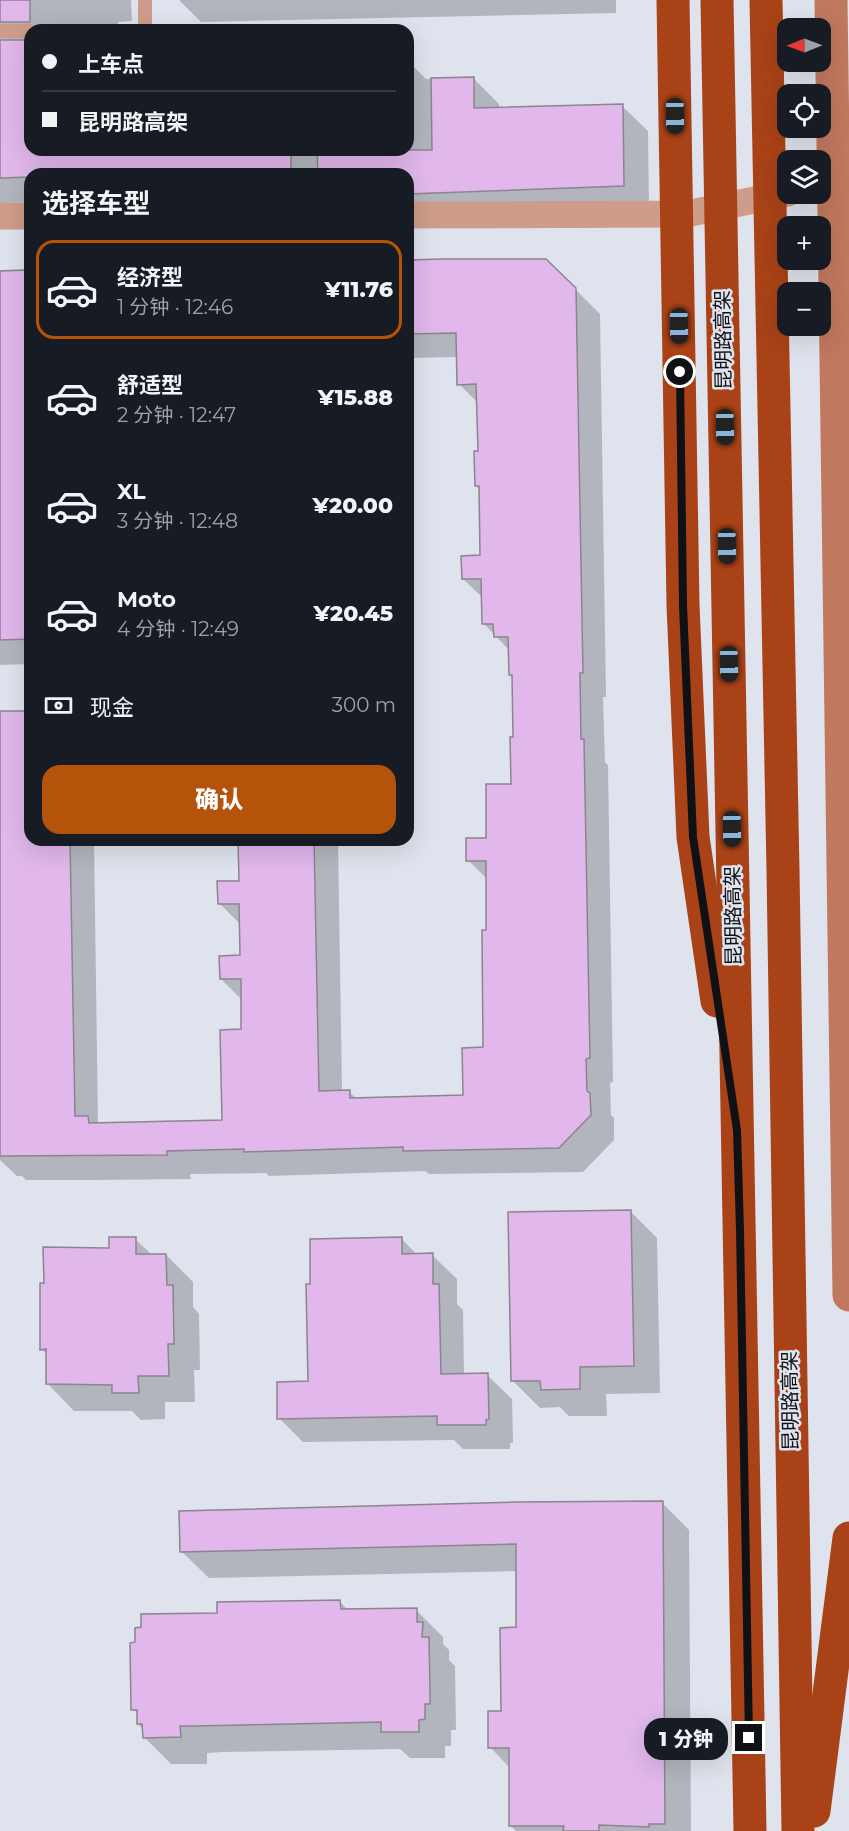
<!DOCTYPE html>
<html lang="zh">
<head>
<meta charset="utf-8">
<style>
	:root { --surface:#171b24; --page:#20242c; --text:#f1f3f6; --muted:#9ea1a6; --line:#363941; --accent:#b45309 }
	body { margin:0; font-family:Montserrat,"Noto Sans SC",sans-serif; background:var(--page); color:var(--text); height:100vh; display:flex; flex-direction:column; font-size:22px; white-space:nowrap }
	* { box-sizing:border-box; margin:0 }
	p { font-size:20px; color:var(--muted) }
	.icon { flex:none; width:33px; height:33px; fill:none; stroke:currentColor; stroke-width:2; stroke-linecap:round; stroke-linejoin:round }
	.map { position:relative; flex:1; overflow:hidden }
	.sheet { position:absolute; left:24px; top:168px; width:390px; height:678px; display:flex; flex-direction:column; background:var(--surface); border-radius:18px; box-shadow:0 6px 24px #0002 }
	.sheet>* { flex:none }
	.banner { position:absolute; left:24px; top:24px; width:390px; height:132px; border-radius:18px; box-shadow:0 6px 24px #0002; display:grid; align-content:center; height:132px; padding:0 18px; background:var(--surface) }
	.needle { width:39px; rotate:269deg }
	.controls { position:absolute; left:777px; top:18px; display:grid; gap:12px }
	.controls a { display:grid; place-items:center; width:54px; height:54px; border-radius:12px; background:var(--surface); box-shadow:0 6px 24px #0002; font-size:30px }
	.end { position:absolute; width:27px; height:27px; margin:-14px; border:8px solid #101115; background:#fff; box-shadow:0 0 0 3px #fff }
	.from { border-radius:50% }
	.bubble { position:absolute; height:42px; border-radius:18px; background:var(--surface); box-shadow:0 6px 24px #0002; font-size:20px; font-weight:800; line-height:42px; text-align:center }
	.car { position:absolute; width:18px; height:36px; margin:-18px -9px; border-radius:8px; box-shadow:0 0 4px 2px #0007; background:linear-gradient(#222 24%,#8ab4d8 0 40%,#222 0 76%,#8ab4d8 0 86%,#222 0) }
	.banner b { display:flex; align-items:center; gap:21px; height:57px; font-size:22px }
	.banner b+b { border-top:2px solid var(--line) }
	.banner i { width:15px; height:15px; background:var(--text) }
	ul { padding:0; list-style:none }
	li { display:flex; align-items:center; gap:18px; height:99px; margin:0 12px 9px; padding:0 6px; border:3px solid transparent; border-radius:18px }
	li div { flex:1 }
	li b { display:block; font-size:22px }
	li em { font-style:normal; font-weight:800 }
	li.current { border-color:var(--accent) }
	li>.icon { width:54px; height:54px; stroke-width:1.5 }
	h2 { padding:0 18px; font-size:27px; line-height:72px }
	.pay { display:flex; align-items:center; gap:15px; height:66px; padding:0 18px; font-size:22px }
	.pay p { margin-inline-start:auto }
	.cta { display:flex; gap:12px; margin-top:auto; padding:12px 18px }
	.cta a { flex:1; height:69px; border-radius:18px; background:var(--accent); color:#fff; font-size:24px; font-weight:800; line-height:69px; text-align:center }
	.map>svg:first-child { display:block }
</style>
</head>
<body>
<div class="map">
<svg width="849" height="1831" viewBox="0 0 849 1831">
	<rect width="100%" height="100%" fill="#dfe3ed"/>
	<!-- shadow -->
	<g fill="#0003">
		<path d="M0,0H131L132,21L118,22V30H30V150H408V61L426,79L473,78L499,104V109L622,106L648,131L649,210L408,219V174H30V202L0,203Z"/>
		<path d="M179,0H616V13L201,22Z"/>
		<path d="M408,262L575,289L600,314L606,697H603L605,762L608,765L613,1082L610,1083L611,1115L614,1118V1140L583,1172L429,1174L425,1171L269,1176L266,1173L190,1174L191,1179L97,1180H26L22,1176H17L0,1160V713L30,712V840H94L98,1124L224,1121L243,1031L242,1000L221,979L242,957L241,925L220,904L240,882V840H338L342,1092H349L357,1099L465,1096L485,1048L488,932V880L468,860L487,839L512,786L514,739L513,678L510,675V651L484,624L483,598L463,579L481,557L480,490L476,486L479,452L478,403L459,384L458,357L408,358Z"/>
		<path d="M30,269V664L0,665V270Z"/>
		<path d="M630,1211L657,1238L660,1393L606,1394L607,1416H569L560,1407L540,1408L513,1381Z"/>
		<path d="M401,1238L417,1255H432L457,1279V1304L463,1310L464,1375H487L512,1399L513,1443H510V1449H463L454,1440L303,1442L279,1418L310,1383Z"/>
		<path d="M135,1239L152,1255H166L193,1282V1307L199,1314L200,1370H194L195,1402H165V1419L141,1420L132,1411H74L48,1384L47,1355L42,1349L111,1249Z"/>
		<path d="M662,1503L689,1530L691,1831H516L511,1826L510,1768L490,1747L503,1712L518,1629L517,1571L209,1578L182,1552Z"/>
		<path d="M340,1602L348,1610H416L443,1637V1644L449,1650V1660L455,1666L456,1730H451V1746H445V1758H410L400,1749L222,1752L207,1753V1764H171L144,1737V1730L138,1724V1714L133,1709L218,1614Z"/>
	</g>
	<!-- building -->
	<g fill="#e1b7ec" stroke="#8b858d" stroke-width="1.5">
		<rect x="0" y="0" width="30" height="22"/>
		<path d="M0,40H30V150H291V172L30,174V177L0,178Z"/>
		<path d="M474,77V108L623,104L624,186L408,194V174H318L317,150H432L431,78Z"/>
		<path d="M441,259H546L576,288L583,673H580L581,739H584L585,794L590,1058L586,1059L587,1091L590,1093L591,1115L559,1148L403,1151V1147L244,1152V1149L167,1151V1155L0,1156V711H30V840H70L75,1116H88L89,1123L222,1120L220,1030L241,1029V979H220L219,956L240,955L239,904H218L217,881H239L238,840H314L319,1091L350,1090V1098L463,1095L462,1048L483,1047L482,930H486V861H466V838H486V784H511L510,737H513L512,675H509L508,637H494L493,624H482L481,579H462L461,556L480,555L479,486H475L474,451H478L476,384L457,385L456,333L408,334V260Z"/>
		<path d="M30,270V639L0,640V271Z"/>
		<path d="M631,1210L634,1366L580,1367V1389L541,1390L540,1381H511L508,1212Z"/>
		<path d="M109,1237H136V1254H166L167,1285H173L174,1344H168L169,1376H138L139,1393H112V1385L46,1384V1349L40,1350V1283H44L43,1247L109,1248Z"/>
		<path d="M402,1237V1254L433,1253V1284H439L441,1374L488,1373L489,1419L486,1420V1425H437V1416L277,1419V1382L308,1381L306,1284H310V1239Z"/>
		<path d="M663,1501L665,1824H649V1827L599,1825V1831H563L564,1826H509V1748H488V1711H501L500,1628L516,1627V1544L180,1552L179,1511L515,1502Z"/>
		<path d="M340,1600L341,1609L417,1608V1622H423L422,1637H429L430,1690V1704H425V1719L419,1720V1732H381V1722L195,1726H180L181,1737L143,1738L142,1724H137V1710H131L130,1643L135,1642V1628L141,1627V1614L217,1613V1602Z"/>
	</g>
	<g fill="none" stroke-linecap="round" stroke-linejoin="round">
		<!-- lane -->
		<g stroke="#ce9c8a" stroke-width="14">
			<path d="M145,0V30"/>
			<path d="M0,31H30"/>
		</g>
		<!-- street -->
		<g stroke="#ce9c8a" stroke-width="27">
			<path d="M408,215L686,214L788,193"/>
			<path d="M0,216H30"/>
		</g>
		<!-- secondary -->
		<path stroke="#c0785e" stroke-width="33" d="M831,0L849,1295"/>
		<!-- highway -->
		<g stroke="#a94217" stroke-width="33">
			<path d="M673,0L683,605L693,837L717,1001"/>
			<path d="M717,0L750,1831"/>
			<path d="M766,0L783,870L798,1831"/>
			<path d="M814,1811L849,1538"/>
		</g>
	</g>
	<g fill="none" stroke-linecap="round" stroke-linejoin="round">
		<!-- route -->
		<path stroke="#101115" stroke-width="8" d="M680,372L683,605L693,837L737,1130L740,1230L749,1738"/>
	</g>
	<g text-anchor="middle" stroke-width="5" stroke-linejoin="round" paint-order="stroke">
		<!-- street labels -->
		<g font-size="20" fill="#101115" stroke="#dfe3ed">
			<text transform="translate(723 340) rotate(-91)" y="7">昆明路高架</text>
			<text transform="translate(733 916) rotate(-91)" y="7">昆明路高架</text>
			<text transform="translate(790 1401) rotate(-91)" y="7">昆明路高架</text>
		</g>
	</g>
</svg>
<div class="controls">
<a><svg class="needle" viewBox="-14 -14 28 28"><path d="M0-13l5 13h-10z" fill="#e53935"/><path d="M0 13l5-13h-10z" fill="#9ea1a6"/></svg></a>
<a><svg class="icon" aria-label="locate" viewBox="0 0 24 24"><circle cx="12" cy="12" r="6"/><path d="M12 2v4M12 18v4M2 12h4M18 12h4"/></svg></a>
<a><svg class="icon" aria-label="layers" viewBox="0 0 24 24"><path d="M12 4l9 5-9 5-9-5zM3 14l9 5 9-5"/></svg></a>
<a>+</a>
<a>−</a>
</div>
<i class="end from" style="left:680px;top:372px"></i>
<i class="end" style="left:749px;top:1738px"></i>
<div class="bubble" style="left:644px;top:1718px;width:84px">1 分钟</div>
<i class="car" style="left:675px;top:116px;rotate:179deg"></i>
<i class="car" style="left:679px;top:326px;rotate:179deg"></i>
<i class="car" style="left:725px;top:427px;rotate:179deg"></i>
<i class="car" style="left:727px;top:546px;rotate:179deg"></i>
<i class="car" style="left:729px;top:664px;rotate:179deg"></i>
<i class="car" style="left:732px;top:829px;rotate:179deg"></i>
<div class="banner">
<b><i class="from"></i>上车点</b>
<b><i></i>昆明路高架</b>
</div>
<section class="sheet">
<h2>选择车型</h2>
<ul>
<li class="current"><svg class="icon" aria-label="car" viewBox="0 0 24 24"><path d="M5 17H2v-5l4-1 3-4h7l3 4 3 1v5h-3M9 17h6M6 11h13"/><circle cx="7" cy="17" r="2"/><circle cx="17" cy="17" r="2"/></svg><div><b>经济型</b><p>1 分钟 · 12:46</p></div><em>¥11.76</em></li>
<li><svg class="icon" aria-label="car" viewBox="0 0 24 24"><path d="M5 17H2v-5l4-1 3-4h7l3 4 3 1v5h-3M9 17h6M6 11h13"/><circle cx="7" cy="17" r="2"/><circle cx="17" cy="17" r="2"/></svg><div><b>舒适型</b><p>2 分钟 · 12:47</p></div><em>¥15.88</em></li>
<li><svg class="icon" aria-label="car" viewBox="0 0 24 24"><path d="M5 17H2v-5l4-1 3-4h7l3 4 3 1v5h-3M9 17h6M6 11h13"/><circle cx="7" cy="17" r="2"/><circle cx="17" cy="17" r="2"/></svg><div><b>XL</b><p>3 分钟 · 12:48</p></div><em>¥20.00</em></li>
<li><svg class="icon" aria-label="car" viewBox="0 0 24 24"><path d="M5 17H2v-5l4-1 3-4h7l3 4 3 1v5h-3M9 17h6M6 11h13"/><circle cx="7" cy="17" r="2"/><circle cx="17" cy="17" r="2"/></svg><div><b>Moto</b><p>4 分钟 · 12:49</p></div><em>¥20.45</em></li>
</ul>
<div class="pay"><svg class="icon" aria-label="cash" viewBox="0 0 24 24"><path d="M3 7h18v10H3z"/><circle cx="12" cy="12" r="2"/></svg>现金<p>300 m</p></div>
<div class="cta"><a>确认</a></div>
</section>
</div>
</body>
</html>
